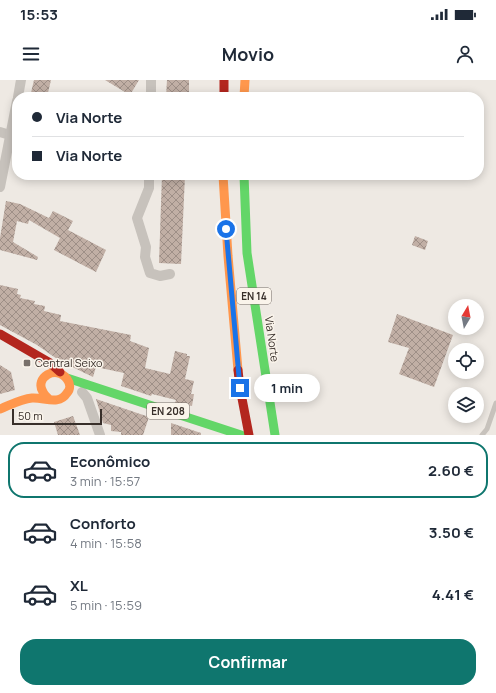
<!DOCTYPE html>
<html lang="pt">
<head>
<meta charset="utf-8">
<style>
	:root { --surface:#fff; --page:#f6f6f7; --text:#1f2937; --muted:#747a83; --line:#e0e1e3; --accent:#0f766e }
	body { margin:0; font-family:Manrope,sans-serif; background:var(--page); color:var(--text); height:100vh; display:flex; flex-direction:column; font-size:15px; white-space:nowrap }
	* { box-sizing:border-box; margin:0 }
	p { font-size:13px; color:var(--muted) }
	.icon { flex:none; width:22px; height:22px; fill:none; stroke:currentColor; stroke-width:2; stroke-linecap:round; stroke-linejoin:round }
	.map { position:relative; height:355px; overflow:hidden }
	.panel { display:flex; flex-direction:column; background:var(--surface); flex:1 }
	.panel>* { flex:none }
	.guide { position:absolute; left:12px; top:12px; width:472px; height:88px; border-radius:16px; box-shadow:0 2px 10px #0003; display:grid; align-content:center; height:88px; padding:0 20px; background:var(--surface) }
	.needle { width:26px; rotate:10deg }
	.fabs { position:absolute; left:448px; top:219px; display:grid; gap:8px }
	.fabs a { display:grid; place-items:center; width:36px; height:36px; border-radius:50%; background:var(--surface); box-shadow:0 2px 10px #0003; font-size:20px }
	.scale { position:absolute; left:12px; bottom:10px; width:90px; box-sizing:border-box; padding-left:4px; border:2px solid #382f2a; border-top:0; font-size:11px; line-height:14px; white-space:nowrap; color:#382f2a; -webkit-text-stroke:3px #faf4eb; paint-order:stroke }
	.end { position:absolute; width:18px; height:18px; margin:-9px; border:5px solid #1a73e8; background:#fff; box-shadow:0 0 0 2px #fff }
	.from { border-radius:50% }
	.bubble { position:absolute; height:28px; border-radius:14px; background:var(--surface); box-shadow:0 2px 10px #0003; font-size:13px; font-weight:700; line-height:28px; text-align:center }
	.guide b { display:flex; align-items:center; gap:14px; height:38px; font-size:15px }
	.guide b+b { border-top:1px solid var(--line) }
	.guide i { width:10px; height:10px; background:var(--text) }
	ul { padding:7px 0 0; list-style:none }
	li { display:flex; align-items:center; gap:12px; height:56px; margin:0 8px 6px; padding:0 12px; border:2px solid transparent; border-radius:16px }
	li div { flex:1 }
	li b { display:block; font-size:15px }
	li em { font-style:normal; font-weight:700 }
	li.selected { border-color:var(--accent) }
	li>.icon { width:36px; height:36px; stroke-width:1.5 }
	.primary-button { display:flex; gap:8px; margin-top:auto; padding:8px 20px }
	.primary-button a { flex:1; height:46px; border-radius:16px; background:var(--accent); color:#fff; font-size:16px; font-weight:700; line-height:46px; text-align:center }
	.status { display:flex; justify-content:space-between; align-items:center; height:28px; padding:0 20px; background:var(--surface); direction:ltr }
	.status svg { height:11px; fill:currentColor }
	header { display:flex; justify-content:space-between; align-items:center; height:52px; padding:0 20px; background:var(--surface); font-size:18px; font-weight:700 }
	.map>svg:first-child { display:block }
</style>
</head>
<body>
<div class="status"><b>15:53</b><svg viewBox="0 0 49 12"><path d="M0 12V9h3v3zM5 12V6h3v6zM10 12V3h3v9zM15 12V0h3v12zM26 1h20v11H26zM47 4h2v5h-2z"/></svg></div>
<header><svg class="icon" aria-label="menu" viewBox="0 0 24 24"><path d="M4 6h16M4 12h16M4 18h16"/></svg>Movio<svg class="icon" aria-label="person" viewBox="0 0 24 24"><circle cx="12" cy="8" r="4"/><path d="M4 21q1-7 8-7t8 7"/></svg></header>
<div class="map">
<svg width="496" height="355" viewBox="0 0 496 355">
	<defs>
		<pattern id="building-cross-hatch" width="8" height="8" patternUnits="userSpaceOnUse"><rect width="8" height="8" fill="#c1afa5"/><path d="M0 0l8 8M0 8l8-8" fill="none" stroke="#9e8f87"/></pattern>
	</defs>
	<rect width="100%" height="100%" fill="#eee9e3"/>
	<!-- building -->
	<g fill="url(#building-cross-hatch)">
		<path d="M34,0H51L47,17H30Z"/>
		<path d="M105,0H139L130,15Z"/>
		<path d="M167,0H189V17H166Z"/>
		<path d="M162,95H185L181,184L159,183Z"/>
		<path d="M6,121L20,124L49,138L53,131L73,141L68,150L106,170L96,192L54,170L60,158L29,140L28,144L17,141L13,162L38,177L37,180L0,170V158Z"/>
		<path d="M415,156L428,161L425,170L412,165Z"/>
		<path d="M0,205L18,209L17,214L21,215L20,218L35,221L34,224L45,226L44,231L61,235L60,241L131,255L130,261L149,268L145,288L170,294L175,271L187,274V276H190L185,299L194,301L191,314H194L192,326L175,323L176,320L152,314L151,316L121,306L124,293L96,287L93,297L60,281L37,265L0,245Z"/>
		<path d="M397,234L453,255L434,307L399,294L409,268L388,262Z"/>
		<path d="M0,285L11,292L15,310L0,314Z"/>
		<path d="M96,319L149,337L143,355H121V352L111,351V345L103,343Z"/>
		<path d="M73,336L80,355H58L54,342Z"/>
		<path d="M171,343L201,353V355H171Z"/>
	</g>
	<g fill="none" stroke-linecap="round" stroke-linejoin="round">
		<!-- lane -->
		<path stroke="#c7c2bc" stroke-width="5" d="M482,355L487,349L496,323"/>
		<!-- street -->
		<g stroke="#c7c2bc" stroke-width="10">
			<path d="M18,17L21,0"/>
			<path d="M151,17V0"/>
			<path d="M0,52L10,55"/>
			<path d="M149,95V108L137,138L146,167L145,177L150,193L160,196L170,194"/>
			<path d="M0,107L17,21"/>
			<path d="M82,312L87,318L100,355"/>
		</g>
		<!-- fast -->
		<g stroke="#63d668" stroke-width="9">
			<path d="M244,95L247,173L275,355"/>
			<path d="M67,298L241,355"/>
		</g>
		<!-- slow -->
		<g stroke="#ff974d" stroke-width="9">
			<path d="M244,17L245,0"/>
			<path d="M223,95L228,176L238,290"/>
			<path d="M0,329C10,325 21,319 32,318C44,317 59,326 67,313C71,309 70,303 67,299C56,284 34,298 43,312C44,315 47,317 49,319"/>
		</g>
		<!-- jam -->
		<g stroke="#b3261e" stroke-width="9">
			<path d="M224,0V17"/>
			<path d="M0,254L50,283L60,292"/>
			<path d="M238,290L240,308L249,355"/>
		</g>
	</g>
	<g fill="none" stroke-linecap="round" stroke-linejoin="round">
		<!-- route -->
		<path stroke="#1a73e8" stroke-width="5" d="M226,149L240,308"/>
	</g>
	<!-- markers -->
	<rect fill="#78706b" stroke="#faf4eb" stroke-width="1.5" x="23" y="279" width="8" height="8" rx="2"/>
	<g text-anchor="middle" stroke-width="3" stroke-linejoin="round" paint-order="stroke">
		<!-- shield labels -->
		<g fill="#faf4eb" stroke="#726a64" stroke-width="1">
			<rect x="237" y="208" width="34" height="16" rx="3"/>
			<rect x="147" y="323" width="42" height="16" rx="3"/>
		</g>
		<g font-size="10" font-weight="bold" fill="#382f2a">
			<text x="254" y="220">EN 14</text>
			<text x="168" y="335">EN 208</text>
		</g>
		<!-- street labels -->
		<g font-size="11" fill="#382f2a" stroke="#faf4eb">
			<text transform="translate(272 259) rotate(82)" y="4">Via Norte</text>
		</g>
		<!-- poi labels -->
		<g font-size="11" fill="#382f2a" stroke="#faf4eb" text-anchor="start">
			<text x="35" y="287">Central Seixo</text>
		</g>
	</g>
</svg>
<div class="fabs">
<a><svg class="needle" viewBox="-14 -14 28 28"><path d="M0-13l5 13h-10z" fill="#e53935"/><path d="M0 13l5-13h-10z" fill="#747a83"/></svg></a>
<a><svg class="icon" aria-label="locate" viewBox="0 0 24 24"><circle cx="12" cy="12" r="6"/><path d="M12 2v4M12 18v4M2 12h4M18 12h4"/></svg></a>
<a><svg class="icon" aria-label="layers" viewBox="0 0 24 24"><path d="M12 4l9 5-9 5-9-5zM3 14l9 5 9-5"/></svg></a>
</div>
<div class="scale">50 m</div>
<i class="end from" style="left:226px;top:149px"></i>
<i class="end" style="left:240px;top:308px"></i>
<div class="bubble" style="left:254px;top:294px;width:66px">1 min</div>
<div class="guide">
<b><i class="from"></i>Via Norte</b>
<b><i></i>Via Norte</b>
</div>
</div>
<section class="panel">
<ul>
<li class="selected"><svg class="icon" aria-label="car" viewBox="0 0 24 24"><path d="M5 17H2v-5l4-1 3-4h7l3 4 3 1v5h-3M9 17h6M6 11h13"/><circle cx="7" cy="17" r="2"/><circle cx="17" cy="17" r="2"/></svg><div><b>Econômico</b><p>3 min · 15:57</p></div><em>2.60 €</em></li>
<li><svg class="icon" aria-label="car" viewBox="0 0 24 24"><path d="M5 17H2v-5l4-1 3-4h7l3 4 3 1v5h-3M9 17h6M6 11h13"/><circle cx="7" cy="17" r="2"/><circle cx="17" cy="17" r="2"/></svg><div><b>Conforto</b><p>4 min · 15:58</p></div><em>3.50 €</em></li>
<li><svg class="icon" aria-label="car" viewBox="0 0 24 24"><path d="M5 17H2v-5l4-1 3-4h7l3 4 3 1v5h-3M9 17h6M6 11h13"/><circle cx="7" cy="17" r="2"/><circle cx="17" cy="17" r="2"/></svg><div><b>XL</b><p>5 min · 15:59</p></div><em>4.41 €</em></li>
</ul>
<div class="primary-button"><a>Confirmar</a></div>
</section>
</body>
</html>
